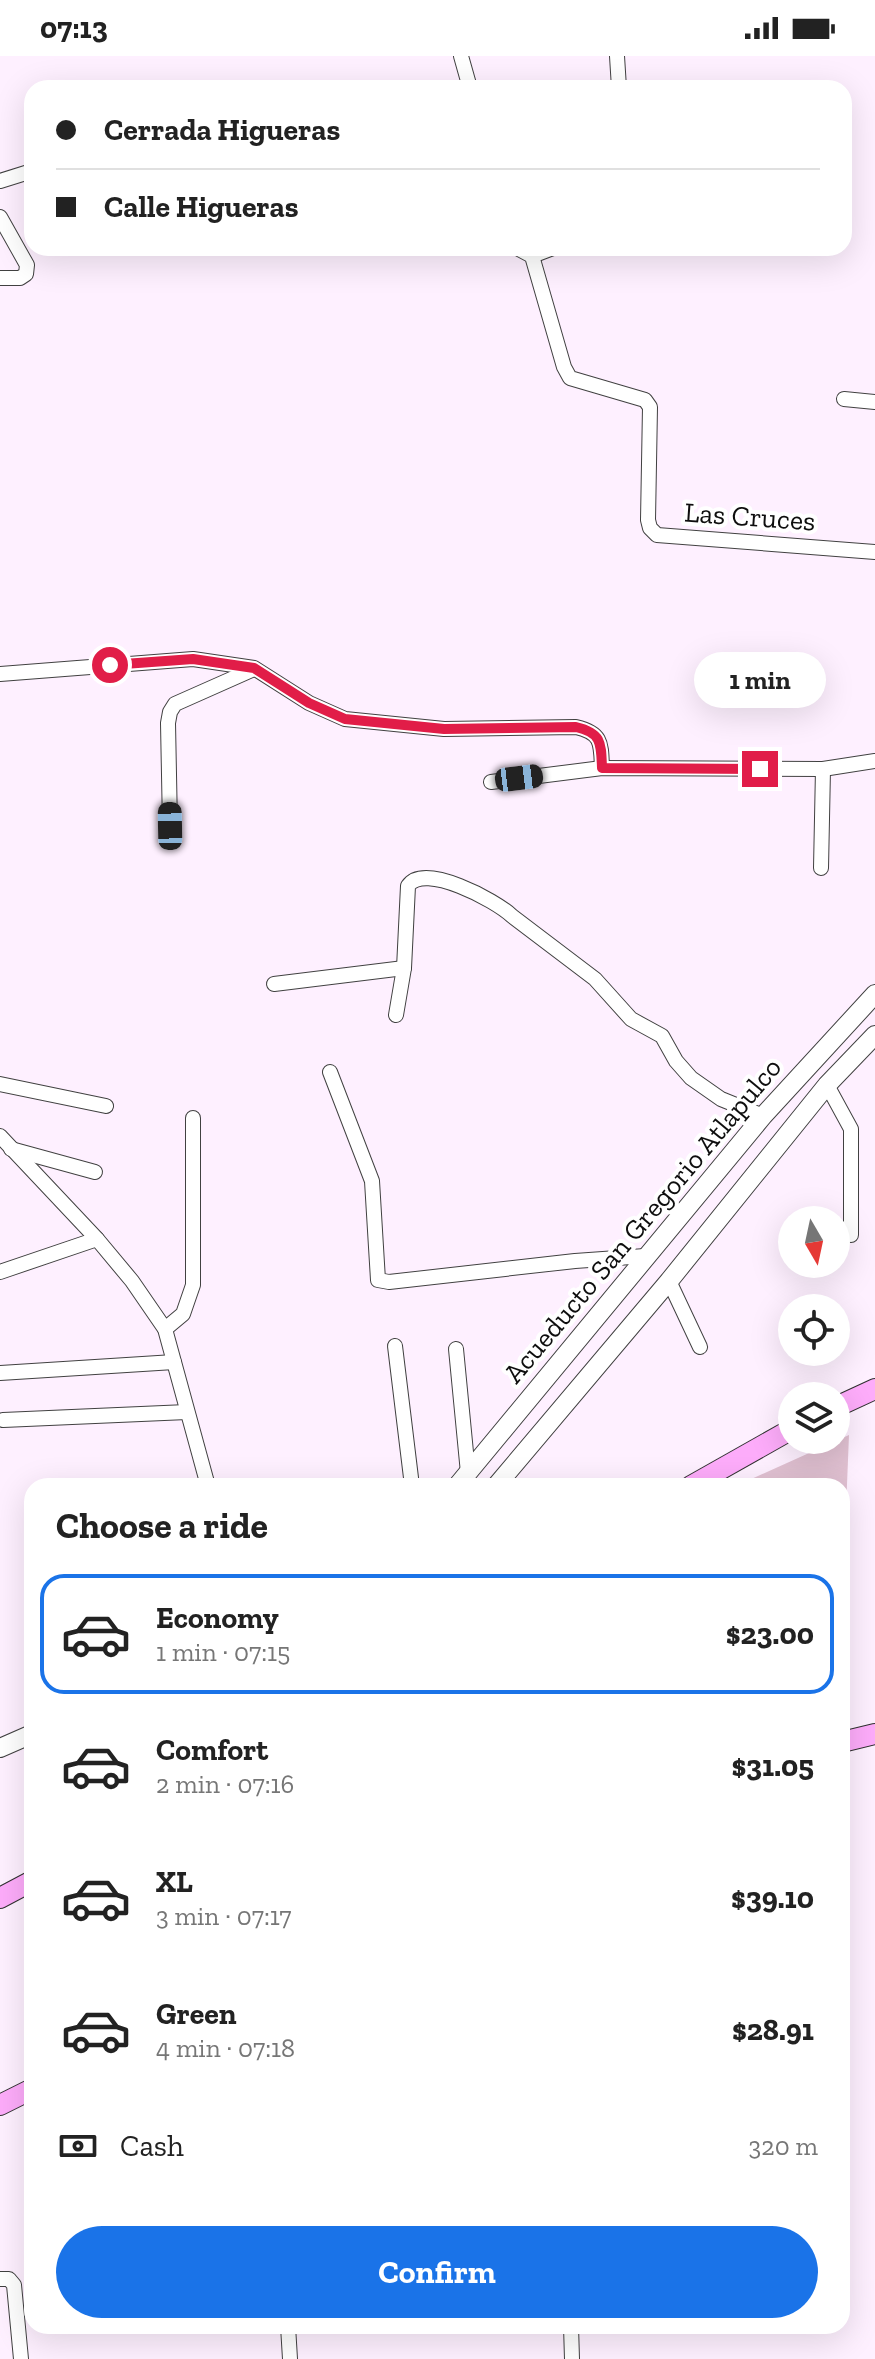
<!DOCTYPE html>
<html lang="en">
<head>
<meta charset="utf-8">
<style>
	:root { --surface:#fff; --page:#f6f6f6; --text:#222; --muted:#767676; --line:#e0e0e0; --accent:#1a73e8 }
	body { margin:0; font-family:"Zilla Slab",serif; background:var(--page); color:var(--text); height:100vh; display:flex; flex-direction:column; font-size:30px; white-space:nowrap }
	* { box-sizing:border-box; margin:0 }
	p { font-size:26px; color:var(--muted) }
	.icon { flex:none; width:44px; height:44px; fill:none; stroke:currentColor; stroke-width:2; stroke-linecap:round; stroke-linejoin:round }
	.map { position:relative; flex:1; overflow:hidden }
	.drawer { position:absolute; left:24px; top:1422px; width:826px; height:856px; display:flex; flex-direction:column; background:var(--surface); border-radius:24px; box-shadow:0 8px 32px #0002 }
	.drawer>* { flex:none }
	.guide { position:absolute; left:24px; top:24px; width:828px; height:176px; border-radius:24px; box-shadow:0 8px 32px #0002; display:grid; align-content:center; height:176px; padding:0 32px; background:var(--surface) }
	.needle { width:52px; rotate:171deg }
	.fabs { position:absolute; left:778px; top:1150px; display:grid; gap:16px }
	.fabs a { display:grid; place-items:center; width:72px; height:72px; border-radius:50%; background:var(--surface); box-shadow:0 8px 32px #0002; font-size:40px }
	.end { position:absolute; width:36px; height:36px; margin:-18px; border:10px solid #e11d48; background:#fff; box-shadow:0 0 0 4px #fff }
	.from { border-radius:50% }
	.bubble { position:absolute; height:56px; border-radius:28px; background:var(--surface); box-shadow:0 8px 32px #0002; font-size:26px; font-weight:700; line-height:56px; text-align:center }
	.car { position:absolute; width:24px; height:48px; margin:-24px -12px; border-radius:10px; box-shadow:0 0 6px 2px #0007; background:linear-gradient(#222 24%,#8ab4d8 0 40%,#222 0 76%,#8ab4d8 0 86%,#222 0) }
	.guide b { display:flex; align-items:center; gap:28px; height:76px; font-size:30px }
	.guide b+b { border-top:2px solid var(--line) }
	.guide i { width:20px; height:20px; background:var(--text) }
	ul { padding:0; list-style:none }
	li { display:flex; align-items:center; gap:24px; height:120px; margin:0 16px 12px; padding:0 16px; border:4px solid transparent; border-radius:24px }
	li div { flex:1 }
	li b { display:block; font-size:30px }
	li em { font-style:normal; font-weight:700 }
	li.selected { border-color:var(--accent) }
	li>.icon { width:72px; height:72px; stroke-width:1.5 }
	h2 { padding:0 32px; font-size:36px; line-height:96px }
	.pay { display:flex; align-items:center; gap:20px; height:88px; padding:0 32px; font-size:30px }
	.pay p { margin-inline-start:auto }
	.action { display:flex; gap:16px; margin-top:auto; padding:16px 32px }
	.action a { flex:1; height:92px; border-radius:48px; background:var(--accent); color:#fff; font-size:32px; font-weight:700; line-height:92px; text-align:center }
	.status { display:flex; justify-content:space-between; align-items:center; height:56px; padding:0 40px; background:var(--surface); direction:ltr }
	.status svg { height:22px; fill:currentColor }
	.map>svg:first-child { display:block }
</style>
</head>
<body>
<div class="status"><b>07:13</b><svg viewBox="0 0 49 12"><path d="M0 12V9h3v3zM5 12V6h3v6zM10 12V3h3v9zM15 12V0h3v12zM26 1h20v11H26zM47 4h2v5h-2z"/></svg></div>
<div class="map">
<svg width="875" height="2303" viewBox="0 0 875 2303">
	<rect width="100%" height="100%" fill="#fef0ff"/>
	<!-- cemetery -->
	<path fill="#e1c1d2" d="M849,1379L842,1553V1430H736Z"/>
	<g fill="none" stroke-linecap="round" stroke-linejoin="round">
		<!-- minor casing -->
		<g stroke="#414141" stroke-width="16">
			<g id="minor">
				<path d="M461,0L470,32"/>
				<path d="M617,0L619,32"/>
				<path d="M0,125L32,115"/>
				<path d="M0,161L27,209L26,218L20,222H0"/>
				<path d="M517,192L532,200L564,311L570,322L645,344L650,351L648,464L650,472L657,479L875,496"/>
				<path d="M532,200L553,192"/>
				<path d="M844,343L875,346"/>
				<path d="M0,618L193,603L254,612L309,647L345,663L444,673L576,671C602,677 601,687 602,712"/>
				<path d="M491,726L602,712L823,713L875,705"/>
				<path d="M170,770L168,667L170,656L175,648L254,613"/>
				<path d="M821,812L823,713"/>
				<path d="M274,928L404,912"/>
				<path d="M396,959L404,912L408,830C424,806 495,844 512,860L595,923L631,963L662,980L676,1005L691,1022L721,1043L763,1060"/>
				<path d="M330,1016L372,1125L378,1224L389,1226L575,1205L645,1200"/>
				<path d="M0,1028L106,1050"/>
				<path d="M827,1029L851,1073V1179"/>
				<path d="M0,1080L97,1183L132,1225L165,1273L208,1430"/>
				<path d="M11,1093L95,1116"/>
				<path d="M0,1216L97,1183"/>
				<path d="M669,1225L700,1291"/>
				<path d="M165,1273L183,1258L193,1229V1062"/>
				<path d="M395,1290L412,1430"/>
				<path d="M456,1293L468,1417"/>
				<path d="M0,1317L174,1306"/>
				<path d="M3,1364L187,1356"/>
				<path d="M0,2223H9L14,2229L21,2303"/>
				<path d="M288,2270L290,2303"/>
				<path d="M571,2270L572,2303"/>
			</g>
		</g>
		<!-- tertiary casing -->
		<g stroke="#414141" stroke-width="20">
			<g id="tertiary">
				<path d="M457,1430L763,1060L875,938"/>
				<path d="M496,1430L669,1225L827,1029L875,979"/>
				<path d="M0,1692L32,1678"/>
			</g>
		</g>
		<!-- secondary casing -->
		<g stroke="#303030" stroke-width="22">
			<g id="secondary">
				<path d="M836,1351L875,1333"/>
				<path d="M691,1430L792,1373"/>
				<path d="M842,1686L875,1678"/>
				<path d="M0,1842L32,1825"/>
				<path d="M0,2049L32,2033"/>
			</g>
		</g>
		<!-- minor -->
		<use href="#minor" stroke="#fff" stroke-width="14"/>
		<!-- tertiary -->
		<use href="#tertiary" stroke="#fff" stroke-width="18"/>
		<!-- secondary -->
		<use href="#secondary" stroke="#fdacfa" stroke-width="20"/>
	</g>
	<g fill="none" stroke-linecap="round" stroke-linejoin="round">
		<!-- route -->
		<path stroke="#e11d48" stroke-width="10" d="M110,609L193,603L254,612L309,647L345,663L444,673L576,671C602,677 601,687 602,712L760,713"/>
	</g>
	<g text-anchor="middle" stroke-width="8" stroke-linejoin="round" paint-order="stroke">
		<!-- street labels -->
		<g font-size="28" fill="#0e0e0e" stroke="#fff">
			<text transform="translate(750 460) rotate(4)" y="10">Las Cruces</text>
			<text transform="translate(642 1164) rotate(-50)" y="10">Acueducto San Gregorio Atlapulco</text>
		</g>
	</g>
</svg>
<div class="fabs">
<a><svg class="needle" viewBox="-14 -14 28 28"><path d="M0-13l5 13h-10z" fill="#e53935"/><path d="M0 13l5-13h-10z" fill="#767676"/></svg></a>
<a><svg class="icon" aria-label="locate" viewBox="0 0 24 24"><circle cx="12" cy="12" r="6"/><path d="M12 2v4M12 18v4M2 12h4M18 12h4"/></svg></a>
<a><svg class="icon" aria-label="layers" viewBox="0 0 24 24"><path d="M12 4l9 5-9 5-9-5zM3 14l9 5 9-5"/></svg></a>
</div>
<i class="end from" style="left:110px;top:609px"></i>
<i class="end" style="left:760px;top:713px"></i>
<div class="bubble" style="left:694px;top:596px;width:132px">1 min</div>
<i class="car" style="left:519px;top:722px;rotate:83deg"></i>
<i class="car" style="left:170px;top:770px;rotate:359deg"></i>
<div class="guide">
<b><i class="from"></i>Cerrada Higueras</b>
<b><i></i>Calle Higueras</b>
</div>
<section class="drawer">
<h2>Choose a ride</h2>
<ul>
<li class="selected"><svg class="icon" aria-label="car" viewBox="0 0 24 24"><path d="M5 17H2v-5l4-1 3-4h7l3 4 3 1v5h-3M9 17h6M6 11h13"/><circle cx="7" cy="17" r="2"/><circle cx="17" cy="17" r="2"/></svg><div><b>Economy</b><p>1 min · 07:15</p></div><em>$23.00</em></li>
<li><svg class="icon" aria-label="car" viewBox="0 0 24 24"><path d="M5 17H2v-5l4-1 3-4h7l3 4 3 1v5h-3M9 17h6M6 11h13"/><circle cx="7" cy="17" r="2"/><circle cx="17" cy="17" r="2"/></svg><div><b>Comfort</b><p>2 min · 07:16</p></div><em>$31.05</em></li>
<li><svg class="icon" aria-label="car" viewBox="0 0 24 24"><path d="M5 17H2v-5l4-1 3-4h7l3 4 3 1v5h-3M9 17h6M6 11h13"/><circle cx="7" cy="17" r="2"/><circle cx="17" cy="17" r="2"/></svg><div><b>XL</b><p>3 min · 07:17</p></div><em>$39.10</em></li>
<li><svg class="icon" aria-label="car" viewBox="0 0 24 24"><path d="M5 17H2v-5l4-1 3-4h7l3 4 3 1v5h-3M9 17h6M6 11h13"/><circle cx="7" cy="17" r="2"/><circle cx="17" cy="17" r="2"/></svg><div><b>Green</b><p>4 min · 07:18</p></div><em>$28.91</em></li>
</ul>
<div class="pay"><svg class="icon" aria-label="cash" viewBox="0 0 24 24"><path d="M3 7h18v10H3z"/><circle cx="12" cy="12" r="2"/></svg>Cash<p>320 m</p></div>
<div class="action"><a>Confirm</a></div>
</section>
</div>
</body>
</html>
